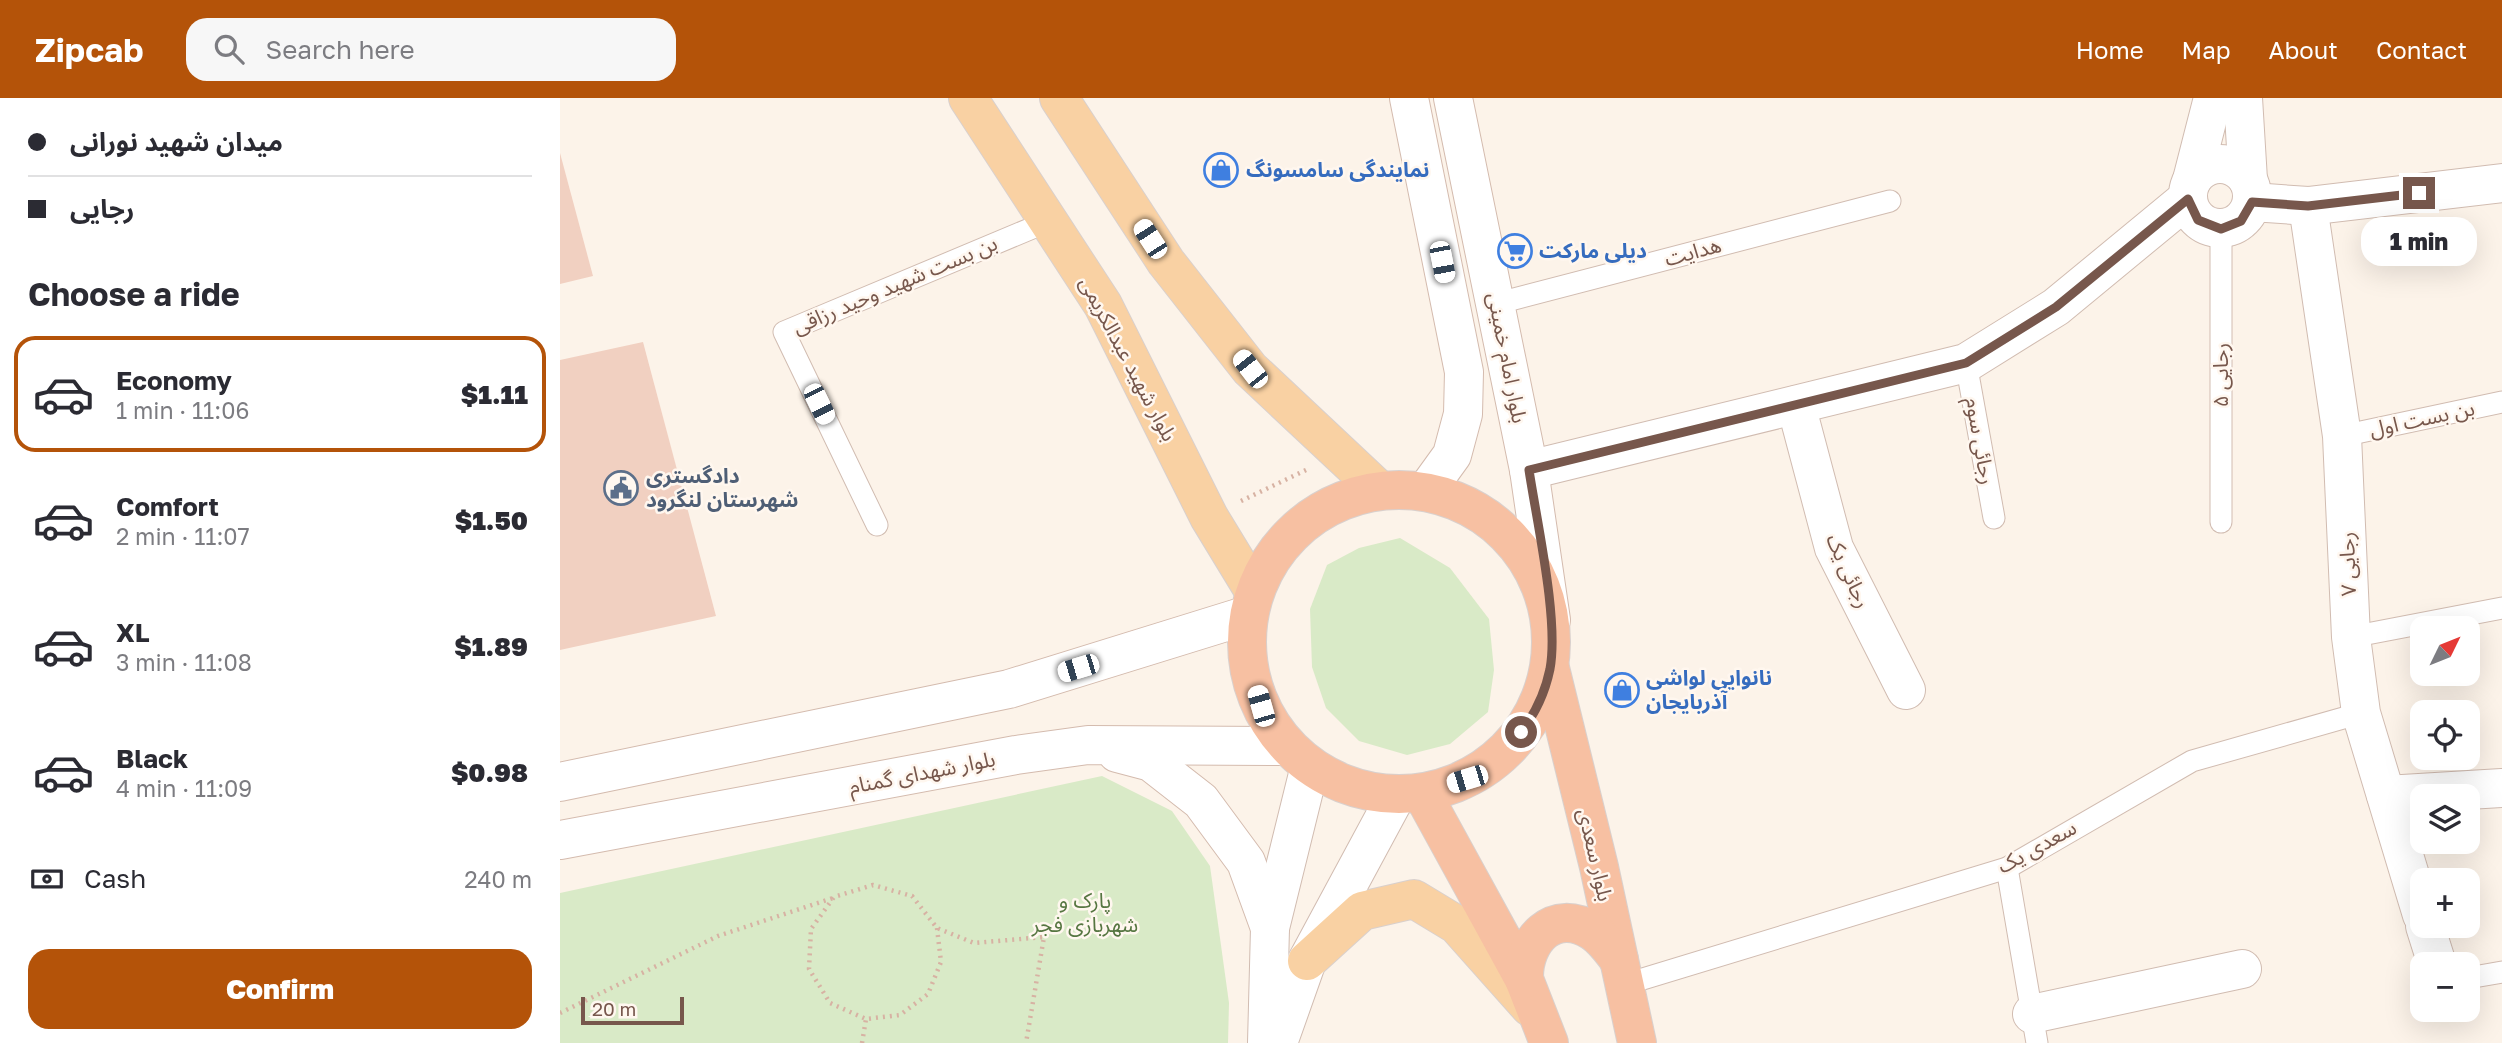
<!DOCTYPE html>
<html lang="en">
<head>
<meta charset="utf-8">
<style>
	:root { --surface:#fff; --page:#f7f7f7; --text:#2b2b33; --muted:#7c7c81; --line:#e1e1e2; --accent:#b45309 }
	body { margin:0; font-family:"Golos Text","Noto Sans Arabic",sans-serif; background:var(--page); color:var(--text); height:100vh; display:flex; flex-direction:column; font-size:26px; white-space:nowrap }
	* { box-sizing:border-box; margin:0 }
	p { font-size:23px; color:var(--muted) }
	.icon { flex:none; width:38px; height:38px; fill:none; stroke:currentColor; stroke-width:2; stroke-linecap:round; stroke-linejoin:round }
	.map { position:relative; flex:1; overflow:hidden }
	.details { display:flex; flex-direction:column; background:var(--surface); width:560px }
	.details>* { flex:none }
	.top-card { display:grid; align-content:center; height:154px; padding:0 28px; background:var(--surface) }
	.needle { width:46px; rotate:47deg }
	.buttons { position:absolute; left:1850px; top:518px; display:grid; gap:14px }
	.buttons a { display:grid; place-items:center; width:70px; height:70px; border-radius:14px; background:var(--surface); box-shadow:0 7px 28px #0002; font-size:35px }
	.scale { position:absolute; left:21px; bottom:18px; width:103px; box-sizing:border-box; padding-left:7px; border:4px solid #77574c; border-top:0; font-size:19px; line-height:24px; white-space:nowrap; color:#77574c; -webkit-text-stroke:5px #fff7ef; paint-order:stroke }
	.end { position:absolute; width:32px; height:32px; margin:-16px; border:9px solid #77574c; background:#fff; box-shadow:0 0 0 4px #fff }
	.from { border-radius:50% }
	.bubble { position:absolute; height:49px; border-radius:21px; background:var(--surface); box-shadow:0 7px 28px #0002; font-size:23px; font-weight:800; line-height:49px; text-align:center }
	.car { position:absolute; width:21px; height:42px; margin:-21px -10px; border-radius:9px; box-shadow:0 0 5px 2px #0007; background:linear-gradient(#fff 24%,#345 0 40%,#fff 0 76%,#345 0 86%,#fff 0) }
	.top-card b { display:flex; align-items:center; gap:24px; height:66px; font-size:26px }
	.top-card b+b { border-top:2px solid var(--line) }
	.top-card i { width:18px; height:18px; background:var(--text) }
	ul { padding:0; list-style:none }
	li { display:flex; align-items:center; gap:21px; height:116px; margin:0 14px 10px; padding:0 14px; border:4px solid transparent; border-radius:21px }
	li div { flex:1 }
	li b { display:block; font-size:26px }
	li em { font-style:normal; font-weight:800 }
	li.selected { border-color:var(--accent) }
	li>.icon { width:63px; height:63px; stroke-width:1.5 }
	h2 { padding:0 28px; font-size:32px; line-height:84px }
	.pay { display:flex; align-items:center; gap:18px; height:77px; padding:0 28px; font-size:26px }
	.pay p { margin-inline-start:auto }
	.action { display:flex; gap:14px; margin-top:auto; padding:14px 28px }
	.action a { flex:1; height:80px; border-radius:21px; background:var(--accent); color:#fff; font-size:28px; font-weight:800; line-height:80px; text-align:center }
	header { display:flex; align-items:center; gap:42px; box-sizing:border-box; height:98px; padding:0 35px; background:var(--accent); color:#fff }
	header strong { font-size:33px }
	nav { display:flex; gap:38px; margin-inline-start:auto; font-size:24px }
	.search { width:490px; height:63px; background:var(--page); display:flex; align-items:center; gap:18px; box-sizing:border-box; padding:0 24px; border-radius:21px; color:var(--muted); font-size:26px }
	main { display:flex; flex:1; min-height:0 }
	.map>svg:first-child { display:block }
</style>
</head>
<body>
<header>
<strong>Zipcab</strong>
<div class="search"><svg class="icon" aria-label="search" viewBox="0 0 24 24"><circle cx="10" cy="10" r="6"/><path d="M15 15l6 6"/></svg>Search here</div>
<nav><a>Home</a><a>Map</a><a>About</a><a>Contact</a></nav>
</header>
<main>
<section class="details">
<div class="top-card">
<b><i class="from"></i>میدان شهید نورانی</b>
<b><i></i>رجایی</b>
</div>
<h2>Choose a ride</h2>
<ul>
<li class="selected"><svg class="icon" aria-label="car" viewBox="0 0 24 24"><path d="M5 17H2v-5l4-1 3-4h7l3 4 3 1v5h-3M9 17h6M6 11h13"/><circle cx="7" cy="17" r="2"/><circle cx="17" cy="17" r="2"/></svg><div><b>Economy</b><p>1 min · 11:06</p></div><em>$1.11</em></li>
<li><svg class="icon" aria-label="car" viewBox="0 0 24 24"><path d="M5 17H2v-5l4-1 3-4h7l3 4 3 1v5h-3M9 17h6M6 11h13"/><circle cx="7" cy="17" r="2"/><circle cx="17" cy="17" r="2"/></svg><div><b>Comfort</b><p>2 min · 11:07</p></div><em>$1.50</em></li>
<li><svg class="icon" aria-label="car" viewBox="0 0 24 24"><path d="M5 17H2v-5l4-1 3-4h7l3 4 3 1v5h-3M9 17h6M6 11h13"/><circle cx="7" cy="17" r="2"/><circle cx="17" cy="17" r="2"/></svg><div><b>XL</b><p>3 min · 11:08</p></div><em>$1.89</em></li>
<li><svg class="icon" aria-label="car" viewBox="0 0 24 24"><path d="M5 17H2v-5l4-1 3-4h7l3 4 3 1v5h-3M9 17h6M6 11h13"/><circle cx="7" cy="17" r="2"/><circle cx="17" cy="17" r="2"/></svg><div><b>Black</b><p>4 min · 11:09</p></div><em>$0.98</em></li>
</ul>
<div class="pay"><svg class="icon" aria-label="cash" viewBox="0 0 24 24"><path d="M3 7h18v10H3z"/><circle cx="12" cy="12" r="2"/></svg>Cash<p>240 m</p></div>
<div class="action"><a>Confirm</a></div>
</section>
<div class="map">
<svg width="1942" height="945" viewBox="0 0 1942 945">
	<rect width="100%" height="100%" fill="#fcf3e9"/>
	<!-- green -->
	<g fill="#d9eac7">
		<path d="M840,440L890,470L929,521L934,572L928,614L890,646L847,657L799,643L766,610L752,569L750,511L767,467L799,450Z"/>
		<path d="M542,678L612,713L650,768L669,905L668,945H0V795Z"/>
	</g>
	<!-- building -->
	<g fill="#f1d0c1">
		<path d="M0,55L33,178L0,186Z"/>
		<path d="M83,244L156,518L0,552V262Z"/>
	</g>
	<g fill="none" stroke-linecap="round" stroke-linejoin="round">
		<!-- service casing -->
		<g stroke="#d1bcb1" stroke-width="23">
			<g id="service">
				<path d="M1661,131V424"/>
				<path d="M935,206L1330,103"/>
				<path d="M1406,265L1434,420"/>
				<path d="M1782,338L1942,304"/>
				<path d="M317,427L224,234L489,123"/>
				<path d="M1791,539L1942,510"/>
				<path d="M1447,770L1477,945"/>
				<path d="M1908,880L1942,874"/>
				<path d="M1063,887L1447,770L1632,663L1801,615"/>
			</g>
		</g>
		<!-- minor casing -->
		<g stroke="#d1bcb1" stroke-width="40">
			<g id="minor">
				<path d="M1748,108L1782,338L1791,539L1801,615L1862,817"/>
				<path d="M1236,307L1274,450L1346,592"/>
				<path d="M1826,697L1942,690"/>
				<path d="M1865,828L1877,866"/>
				<path d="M1472,916L1682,871"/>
			</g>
		</g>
		<!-- tertiary casing -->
		<g stroke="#d1bcb1" stroke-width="40">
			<g id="tertiary">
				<path d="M1683,0L1688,82"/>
				<circle cx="1660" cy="98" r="32"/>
				<path d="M1632,82L1653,0"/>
				<path d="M1692,104L1748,108L1942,85"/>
				<path d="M969,372L1406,265L1496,209L1627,101"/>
				<path d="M707,945L710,830L750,668"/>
				<path d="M718,945L747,863L837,696"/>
			</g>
		</g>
		<!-- secondary casing -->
		<g stroke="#d4bbae" stroke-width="40">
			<g id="secondary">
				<path d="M849,0L904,274L903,316L892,357L866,393"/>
				<path d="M893,0L969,372L991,522"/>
				<path d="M557,655L591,664L641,703L686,764L710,830"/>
				<path d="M0,684L449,591L688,517"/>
				<path d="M0,742L456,657L528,647L727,648"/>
			</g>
		</g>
		<!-- primary casing -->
		<g stroke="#d9d0cd" stroke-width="40">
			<g id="primary">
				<path d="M408,0L543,207L649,419L694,493"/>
				<path d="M499,0L606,164L690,271L818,391"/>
				<path d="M747,863L802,813L854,801L897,827L970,909"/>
			</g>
		</g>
		<!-- trunk casing -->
		<g stroke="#d9d0cd" stroke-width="40">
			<g id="trunk">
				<circle cx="839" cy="544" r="152"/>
				<path d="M990,570L1039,769L1077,945"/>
				<path d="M862,695L964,881L989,945"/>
				<path d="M964,881C963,842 994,809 1032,833C1043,840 1051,851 1059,862"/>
			</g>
		</g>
		<!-- path -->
		<g stroke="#d7b2a3" stroke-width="4.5" stroke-dasharray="2 5" stroke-linecap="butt">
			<path d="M681,403L746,372"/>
			<path d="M377,830L381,864L368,896L340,917L306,921L270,905L249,871L251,831L274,799L313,787L352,798L377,830L414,845L484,839L466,945"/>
			<path d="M0,915L158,838L273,800"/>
			<path d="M302,945L306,921"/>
		</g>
		<!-- service -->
		<use href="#service" stroke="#fff" stroke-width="21"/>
		<!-- minor -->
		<use href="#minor" stroke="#fff" stroke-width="38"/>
		<!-- tertiary -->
		<use href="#tertiary" stroke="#fff" stroke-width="38"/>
		<!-- secondary -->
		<use href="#secondary" stroke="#fff" stroke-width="38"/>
		<!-- primary -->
		<use href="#primary" stroke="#f9d1a3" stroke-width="38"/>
		<!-- trunk -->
		<use href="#trunk" stroke="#f7c0a2" stroke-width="38"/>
	</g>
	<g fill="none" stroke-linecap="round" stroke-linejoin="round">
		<!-- route -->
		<path stroke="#77574c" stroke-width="9" d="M961,634C975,616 985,595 990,571C999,522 977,425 969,372L1406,265L1496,209L1628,101L1638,122L1661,131L1681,123L1692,104L1748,108L1859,95"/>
	</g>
	<!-- icons -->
	<defs>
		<g id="shop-ring" transform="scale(1.75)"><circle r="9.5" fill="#fff7ef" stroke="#3f7fe0" stroke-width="1.5"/><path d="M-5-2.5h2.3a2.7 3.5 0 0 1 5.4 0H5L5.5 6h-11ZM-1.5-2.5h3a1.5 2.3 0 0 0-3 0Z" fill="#3f7fe0"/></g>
		<g id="supermarket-ring" transform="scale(1.75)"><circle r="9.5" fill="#fff7ef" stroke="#3f7fe0" stroke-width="1.5"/><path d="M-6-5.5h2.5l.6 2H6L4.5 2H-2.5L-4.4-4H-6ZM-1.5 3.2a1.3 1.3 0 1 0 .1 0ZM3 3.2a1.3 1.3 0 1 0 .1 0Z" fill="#3f7fe0"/></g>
		<g id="civic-ring" transform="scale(1.75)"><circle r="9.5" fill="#fff7ef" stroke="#5c6f8a" stroke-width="1.5"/><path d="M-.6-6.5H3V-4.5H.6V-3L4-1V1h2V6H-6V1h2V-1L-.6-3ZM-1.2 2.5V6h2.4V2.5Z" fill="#5c6f8a"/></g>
	</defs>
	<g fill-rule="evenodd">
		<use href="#shop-ring" x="661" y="72"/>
		<use href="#supermarket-ring" x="955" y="153"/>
		<use href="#civic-ring" x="61" y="390"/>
		<use href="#shop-ring" x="1062" y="592"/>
	</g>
	<g text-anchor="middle" stroke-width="5" stroke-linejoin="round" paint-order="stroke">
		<!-- shop labels -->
		<g font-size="21" font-weight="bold" fill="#366cbe" stroke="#fff7ef" text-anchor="start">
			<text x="686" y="79">نمایندگی سامسونگ</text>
			<text x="979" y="160">دیلی مارکت</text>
			<text x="1086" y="587">نانوایی لواشی<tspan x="1086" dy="24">آذربایجان</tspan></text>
		</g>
		<!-- street labels -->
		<g font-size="21" fill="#77574c" stroke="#fff7ef">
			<text transform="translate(1133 154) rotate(-15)" y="7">هدایت</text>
			<text transform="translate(335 187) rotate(-23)" y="7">بن بست شهید وحید رزاقی</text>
			<text transform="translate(947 260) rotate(79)" y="7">بلوار امام خمینی</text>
			<text transform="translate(568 261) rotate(62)" y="7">بلوار شهید عبدالکریمی</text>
			<text transform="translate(1661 277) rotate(-90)" y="7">رجایی ۵</text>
			<text transform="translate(1862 321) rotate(-12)" y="7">بن بست اول</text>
			<text transform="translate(1420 343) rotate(80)" y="7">رجائی سوم</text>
			<text transform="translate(1788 466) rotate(-92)" y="7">رجایی ۷</text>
			<text transform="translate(1288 473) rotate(66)" y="7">رجائی یک</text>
			<text transform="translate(362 675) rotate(-11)" y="7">بلوار شهدای گمنام</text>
			<text transform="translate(1477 749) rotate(-29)" y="7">سعدی یک</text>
			<text transform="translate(1035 757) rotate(77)" y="7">بلوار سعدی</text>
		</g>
		<!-- service labels -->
		<g font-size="21" font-weight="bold" fill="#4e5e75" stroke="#fff7ef" text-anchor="start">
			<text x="86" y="385">دادگستری<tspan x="86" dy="24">شهرستان لنگرود</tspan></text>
		</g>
		<!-- park labels -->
		<g font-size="21" fill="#567641" stroke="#fff7ef">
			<text x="525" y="810">پارک و<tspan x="525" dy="24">شهربازی فجر</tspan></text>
		</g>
	</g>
</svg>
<div class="buttons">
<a><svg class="needle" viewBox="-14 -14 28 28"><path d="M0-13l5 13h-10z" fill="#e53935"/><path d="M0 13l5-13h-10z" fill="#7c7c81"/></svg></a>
<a><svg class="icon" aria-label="locate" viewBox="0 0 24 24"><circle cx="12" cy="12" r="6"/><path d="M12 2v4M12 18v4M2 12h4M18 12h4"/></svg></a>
<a><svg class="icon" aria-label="layers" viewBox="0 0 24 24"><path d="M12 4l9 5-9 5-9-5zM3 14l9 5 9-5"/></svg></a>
<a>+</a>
<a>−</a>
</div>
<div class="scale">20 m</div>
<i class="end from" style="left:961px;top:634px"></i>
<i class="end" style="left:1859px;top:95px"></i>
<div class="bubble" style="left:1801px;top:119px;width:116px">1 min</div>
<i class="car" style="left:590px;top:141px;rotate:327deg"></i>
<i class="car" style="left:882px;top:164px;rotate:169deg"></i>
<i class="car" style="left:690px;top:271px;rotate:322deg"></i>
<i class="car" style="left:259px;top:306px;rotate:154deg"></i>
<i class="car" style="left:518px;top:570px;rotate:253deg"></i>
<i class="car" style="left:701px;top:608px;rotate:344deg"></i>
<i class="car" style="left:907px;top:681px;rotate:253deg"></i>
</div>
</main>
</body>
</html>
